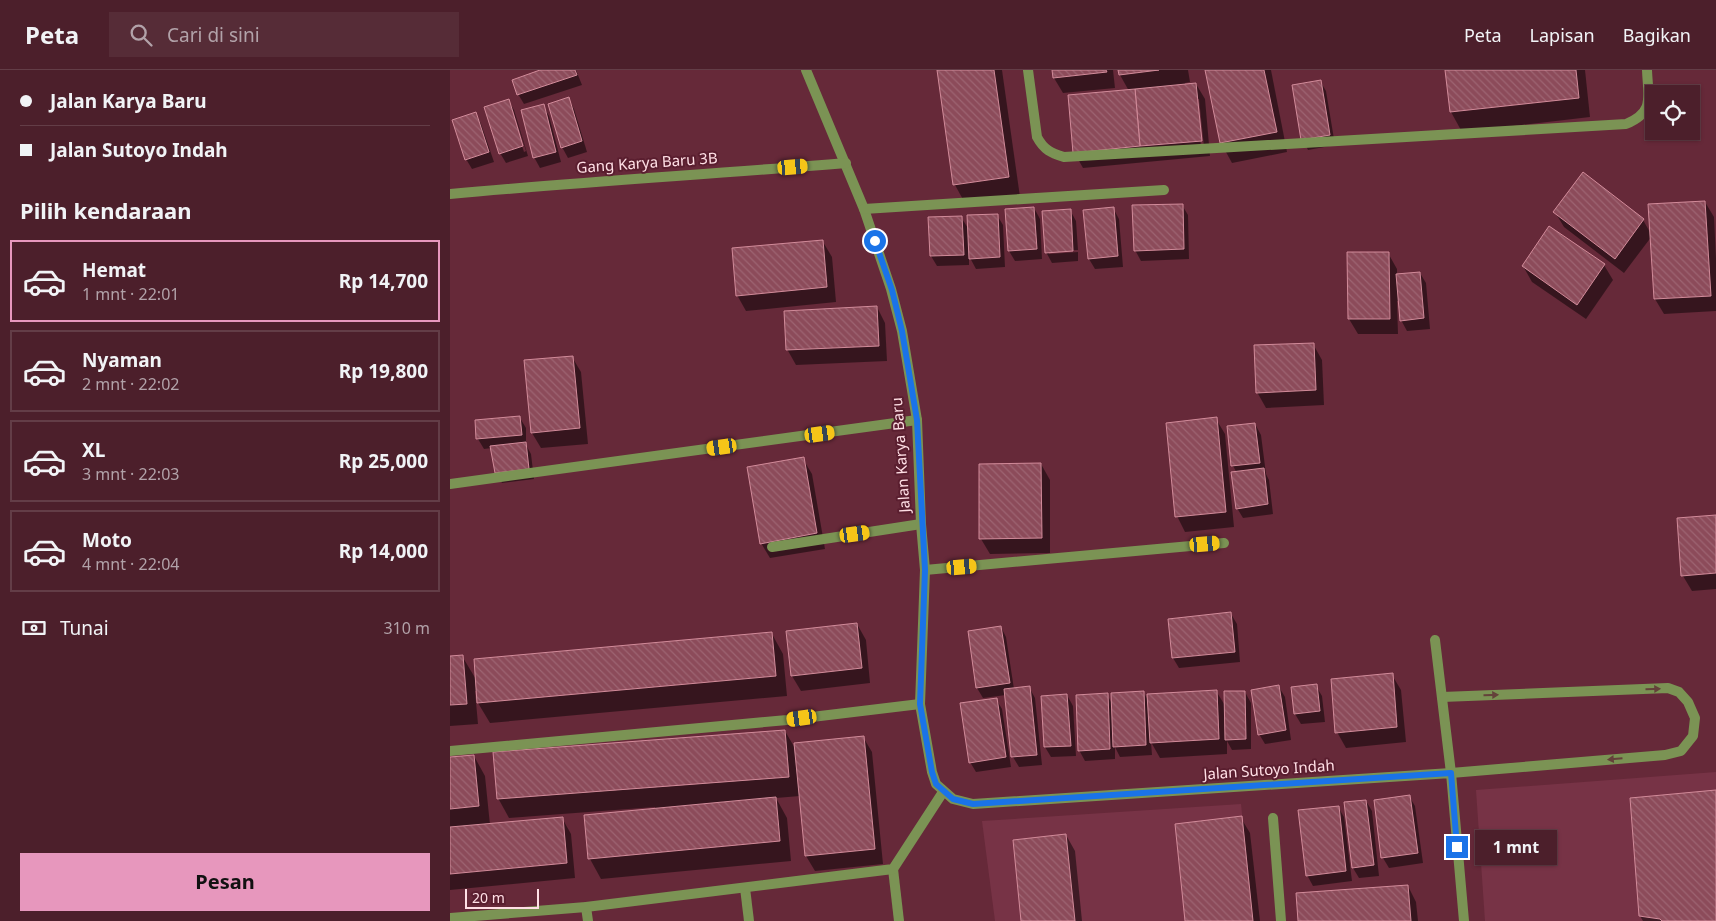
<!DOCTYPE html>
<html lang="id">
<head>
<meta charset="utf-8">
<style>
	:root { --surface:#4c1f2b; --page:#562c37; --text:#f1f3f6; --muted:#b2a2a9; --line:#633d47; --accent:#e797bd }
	body { margin:0; font-family:"Noto Sans",sans-serif; background:var(--page); color:var(--text); height:100vh; display:flex; flex-direction:column; font-size:19px; white-space:nowrap }
	* { box-sizing:border-box; margin:0 }
	p { font-size:16px; color:var(--muted) }
	.icon { flex:none; width:28px; height:28px; fill:none; stroke:currentColor; stroke-width:2; stroke-linecap:round; stroke-linejoin:round }
	.map { position:relative; flex:1; overflow:hidden }
	.drawer { display:flex; flex-direction:column; background:var(--surface); width:450px }
	.drawer>* { flex:none }
	.guide { display:grid; align-content:center; height:110px; padding:0 20px; background:var(--surface) }
	.fabs { position:absolute; left:1195px; top:15px; display:grid; gap:10px }
	.fabs a { display:grid; place-items:center; width:55px; height:55px; border-radius:0px; background:var(--surface); box-shadow:0 1px 4px #0004,0 0 0 1px var(--line); font-size:25px }
	.scale { position:absolute; left:15px; bottom:12px; width:74px; box-sizing:border-box; padding-left:5px; border:2px solid #ffdfe5; border-top:0; font-size:14px; line-height:18px; white-space:nowrap; color:#ffdfe5; -webkit-text-stroke:4px #5a1e2f; paint-order:stroke }
	.end { position:absolute; width:22px; height:22px; margin:-11px; border:6px solid #1a73e8; background:#fff; box-shadow:0 0 0 2px #fff }
	.from { border-radius:50% }
	.bubble { position:absolute; height:35px; border-radius:0px; background:var(--surface); box-shadow:0 1px 4px #0004,0 0 0 1px var(--line); font-size:16px; font-weight:700; line-height:35px; text-align:center }
	.car { position:absolute; width:15px; height:30px; margin:-15px -8px; border-radius:6px; box-shadow:0 0 4px 1px #0007; background:linear-gradient(#f5c518 24%,#345 0 40%,#f5c518 0 76%,#345 0 86%,#f5c518 0) }
	.guide b { display:flex; align-items:center; gap:18px; height:48px; font-size:19px }
	.guide b+b { border-top:1px solid var(--line) }
	.guide i { width:12px; height:12px; background:var(--text) }
	ul { padding:0; list-style:none }
	li { display:flex; align-items:center; gap:15px; height:82px; margin:0 10px 8px; padding:0 10px; border:2px solid var(--line); border-radius:0px }
	li div { flex:1 }
	li b { display:block; font-size:19px }
	li em { font-style:normal; font-weight:700 }
	li.selected { border-color:var(--accent) }
	li>.icon { width:45px; height:45px; stroke-width:1.5 }
	h2 { padding:0 20px; font-size:22px; line-height:60px }
	.pay { display:flex; align-items:center; gap:12px; height:55px; padding:0 20px; font-size:19px }
	.pay p { margin-inline-start:auto }
	.action { display:flex; gap:10px; margin-top:auto; padding:10px 20px }
	.action a { flex:1; height:58px; border-radius:0px; background:var(--accent); color:#111; font-size:20px; font-weight:700; line-height:58px; text-align:center }
	header { display:flex; align-items:center; gap:30px; box-sizing:border-box; height:70px; padding:0 25px; background:var(--surface); border-bottom:1px solid var(--line) }
	header strong { font-size:24px }
	nav { display:flex; gap:28px; margin-inline-start:auto; font-size:18px }
	.search { width:350px; height:45px; background:var(--page); display:flex; align-items:center; gap:12px; box-sizing:border-box; padding:0 18px; border-radius:0px; color:var(--muted); font-size:19px }
	main { display:flex; flex:1; min-height:0 }
	.map>svg:first-child { display:block }
</style>
</head>
<body>
<header>
<strong>Peta</strong>
<div class="search"><svg class="icon" aria-label="search" viewBox="0 0 24 24"><circle cx="10" cy="10" r="6"/><path d="M15 15l6 6"/></svg>Cari di sini</div>
<nav><a>Peta</a><a>Lapisan</a><a>Bagikan</a></nav>
</header>
<main>
<section class="drawer">
<div class="guide">
<b><i class="from"></i>Jalan Karya Baru</b>
<b><i></i>Jalan Sutoyo Indah</b>
</div>
<h2>Pilih kendaraan</h2>
<ul>
<li class="selected"><svg class="icon" aria-label="car" viewBox="0 0 24 24"><path d="M5 17H2v-5l4-1 3-4h7l3 4 3 1v5h-3M9 17h6M6 11h13"/><circle cx="7" cy="17" r="2"/><circle cx="17" cy="17" r="2"/></svg><div><b>Hemat</b><p>1 mnt · 22:01</p></div><em>Rp 14,700</em></li>
<li><svg class="icon" aria-label="car" viewBox="0 0 24 24"><path d="M5 17H2v-5l4-1 3-4h7l3 4 3 1v5h-3M9 17h6M6 11h13"/><circle cx="7" cy="17" r="2"/><circle cx="17" cy="17" r="2"/></svg><div><b>Nyaman</b><p>2 mnt · 22:02</p></div><em>Rp 19,800</em></li>
<li><svg class="icon" aria-label="car" viewBox="0 0 24 24"><path d="M5 17H2v-5l4-1 3-4h7l3 4 3 1v5h-3M9 17h6M6 11h13"/><circle cx="7" cy="17" r="2"/><circle cx="17" cy="17" r="2"/></svg><div><b>XL</b><p>3 mnt · 22:03</p></div><em>Rp 25,000</em></li>
<li><svg class="icon" aria-label="car" viewBox="0 0 24 24"><path d="M5 17H2v-5l4-1 3-4h7l3 4 3 1v5h-3M9 17h6M6 11h13"/><circle cx="7" cy="17" r="2"/><circle cx="17" cy="17" r="2"/></svg><div><b>Moto</b><p>4 mnt · 22:04</p></div><em>Rp 14,000</em></li>
</ul>
<div class="pay"><svg class="icon" aria-label="cash" viewBox="0 0 24 24"><path d="M3 7h18v10H3z"/><circle cx="12" cy="12" r="2"/></svg>Tunai<p>310 m</p></div>
<div class="action"><a>Pesan</a></div>
</section>
<div class="map">
<svg width="1266" height="851" viewBox="0 0 1266 851">
	<defs>
		<pattern id="building-back-hatch" width="6" height="6" patternUnits="userSpaceOnUse" patternTransform="scale(1.25)"><rect width="6" height="6" fill="#8c4b5a"/><path d="M-1 5l2 2M0 0l6 6M5-1l2 2" fill="none" stroke="#9d6472"/></pattern>
	</defs>
	<rect width="100%" height="100%" fill="#662939"/>
	<!-- built -->
	<g fill="#773346">
		<path d="M1266,702V851H1035L1026,720Z"/>
		<path d="M791,734L803,851H545L532,751Z"/>
	</g>
	<!-- shadow -->
	<g fill="#0007" fill-rule="evenodd">
		<path d="M94,0H126L132,15L74,34L68,24Z"/>
		<path d="M488,0H552L570,127L516,135L505,115Z"/>
		<path d="M604,0H663L665,18L613,23L604,8Z"/>
		<path d="M670,0H738L740,12L735,13V15L746,14L755,29L760,86L633,98L624,82L679,21L670,5ZM747,29H749L754,77H751Z"/>
		<path d="M756,0H821L837,82L782,93L771,73Z"/>
		<path d="M996,0H1135L1140,47L1012,62L1001,42Z"/>
		<path d="M870,11L876,21L885,75L858,80L853,70Z"/>
		<path d="M118,28L124,39L137,82L118,88L112,77Z"/>
		<path d="M58,30L64,40L78,86L56,93L50,83ZM61,40H63L76,81L74,82Z"/>
		<path d="M93,36L99,46L111,92L90,98L84,87Z"/>
		<path d="M26,44L31,54L44,92L22,99L16,89Z"/>
		<path d="M1133,104L1193,150L1201,164L1255,132L1264,147L1266,188V241L1214,244L1205,229L1202,166L1174,203L1114,157L1105,142Z"/>
		<path d="M732,135L738,145L739,189L691,191L685,180Z"/>
		<path d="M584,138L590,149L592,189L565,191L559,181Z"/>
		<path d="M663,138L669,149L673,197L645,199L639,189Z"/>
		<path d="M620,140L626,151L628,180L599,181V184L628,182V191L602,193L596,182Z"/>
		<path d="M547,145L553,155L555,197L526,199L519,186V195L487,196L481,186L479,149L511,147L519,160Z"/>
		<path d="M373,172L382,187L386,232L296,241L287,225Z"/>
		<path d="M938,183L947,199V205L970,203L976,213L980,259L957,261L951,250L949,231H947L948,264H908L899,249Z"/>
		<path d="M1154,195L1163,210L1136,249L1082,212L1073,196Z"/>
		<path d="M427,237L435,253L437,291L346,295L337,279Z"/>
		<path d="M863,274L872,290L874,335L816,338L807,322Z"/>
		<path d="M122,287L131,302L138,374L91,378L82,363Z"/>
		<path d="M70,348L76,358V375L81,384L84,409L52,413L46,403L42,378L34,379L28,369L26,352Z"/>
		<path d="M766,349L775,364L784,457L735,462L727,446Z"/>
		<path d="M805,354L811,365L816,404L819,410L823,444L793,448L787,438V403L783,396Z"/>
		<path d="M353,389L362,404L375,479L320,488L311,473Z"/>
		<path d="M591,394L600,410V483L540,484L531,469Z"/>
		<path d="M1266,446V519L1242,521L1233,506Z"/>
		<path d="M781,544L787,554L790,592L729,598L723,588L720,550Z"/>
		<path d="M407,554L416,570L420,613L351,621L342,606Z"/>
		<path d="M551,557L556,567L564,619L579,617L585,628L592,695L569,697L563,687L556,625L533,628L527,618L519,562Z"/>
		<path d="M322,564L333,584L337,626L40,653L28,633L27,621H25L28,654L0,656V587L12,586L27,611Z"/>
		<path d="M942,605L951,620L956,672L896,678L887,662Z"/>
		<path d="M866,616L872,626L875,652L851,654L845,644Z"/>
		<path d="M829,617L835,627L841,670L815,674L809,664Z"/>
		<path d="M766,621L776,637L795,622L801,633V679L782,680L777,671V684L710,688L701,672L702,685L670,687L665,677V689L635,691L629,680L657,624L662,634L694,623L699,632Z"/>
		<path d="M617,625L623,636L626,686L601,687L595,677Z"/>
		<path d="M546,629L552,639L561,697L526,702L520,692Z"/>
		<path d="M335,661L346,680L413,667L422,682L433,794L365,801L356,786L350,726L326,728L337,748L341,791L151,809L140,789L205,740V737L59,748L48,728Z"/>
		<path d="M24,686L35,706L40,755L112,748L121,764L125,808L0,820V689Z"/>
		<path d="M1266,721V851H1193L1190,846Z"/>
		<path d="M959,726L965,736L973,793L939,798L933,788Z"/>
		<path d="M916,731L922,741L929,806L909,808L903,798Z"/>
		<path d="M888,737L894,747L902,811L863,816L857,805Z"/>
		<path d="M791,748L800,763L810,851H736Z"/>
		<path d="M616,765L625,781L632,851H572Z"/>
		<path d="M958,816L966,832L968,851H850Z"/>
	</g>
	<!-- building -->
	<g fill="url(#building-back-hatch)" stroke="#d28b9a">
		<path d="M90,0H125L127,5L67,25L62,10Z"/>
		<path d="M487,0H544L559,107L503,115Z"/>
		<path d="M602,0H656L657,2L603,8Z"/>
		<path d="M668,0H709L669,5Z"/>
		<path d="M755,0H814L827,62L770,73Z"/>
		<path d="M995,0H1126L1129,28L1000,42Z"/>
		<path d="M871,10L880,65L851,70L842,15Z"/>
		<path d="M746,13L752,71L690,76L685,19Z"/>
		<path d="M685,19L690,76L623,83L618,25Z"/>
		<path d="M119,27L132,71L111,78L98,34Z"/>
		<path d="M59,29L73,76L49,84L34,37Z"/>
		<path d="M94,34L106,82L83,88L71,40Z"/>
		<path d="M26,42L39,82L15,90L2,50Z"/>
		<path d="M1133,102L1194,149L1165,189L1103,142Z"/>
		<path d="M1255,131L1261,226L1204,229L1198,134Z"/>
		<path d="M733,134L734,179L684,181L682,135Z"/>
		<path d="M584,137L587,179L558,181L555,139Z"/>
		<path d="M664,137L668,186L638,189L633,140Z"/>
		<path d="M621,139L623,181L595,183L592,141Z"/>
		<path d="M548,144L550,187L519,189L517,145Z"/>
		<path d="M512,146L514,185L480,186L478,147Z"/>
		<path d="M1099,156L1155,194L1127,235L1072,196Z"/>
		<path d="M373,170L377,217L286,226L282,178Z"/>
		<path d="M897,182H939L940,249H898Z"/>
		<path d="M970,202L974,248L950,251L946,204Z"/>
		<path d="M427,236L429,276L336,280L334,241Z"/>
		<path d="M864,273L866,320L806,323L804,275Z"/>
		<path d="M123,286L130,358L81,363L74,290Z"/>
		<path d="M70,346L72,365L26,369L25,350Z"/>
		<path d="M767,347L776,442L725,447L716,353Z"/>
		<path d="M805,353L810,393L781,396L777,356Z"/>
		<path d="M76,372L79,399L45,403L40,376Z"/>
		<path d="M354,387L367,463L310,474L297,397Z"/>
		<path d="M591,393L592,468L529,469V394Z"/>
		<path d="M814,398L818,434L786,439L781,402Z"/>
		<path d="M1266,445V503L1231,506L1227,448Z"/>
		<path d="M781,542L785,582L722,588L718,549Z"/>
		<path d="M407,553L412,598L341,606L336,561Z"/>
		<path d="M551,556L560,613L526,618L518,561Z"/>
		<path d="M322,562L326,606L27,633L24,589Z"/>
		<path d="M13,585L17,634L0,635V586Z"/>
		<path d="M943,603L947,657L885,663L881,609Z"/>
		<path d="M867,614L870,641L844,644L841,617Z"/>
		<path d="M829,615L836,660L808,665L801,620Z"/>
		<path d="M580,616L587,685L561,687L554,619Z"/>
		<path d="M767,620L769,669L700,673L697,624Z"/>
		<path d="M694,621L696,675L663,677L661,623Z"/>
		<path d="M774,621H795L796,669L775,670Z"/>
		<path d="M658,623L660,679L628,681L626,625Z"/>
		<path d="M617,624L621,676L594,677L591,626Z"/>
		<path d="M547,628L556,687L519,693L510,633Z"/>
		<path d="M335,660L339,707L47,729L43,682Z"/>
		<path d="M414,666L425,779L355,786L344,673Z"/>
		<path d="M24,685L29,736L0,739V687Z"/>
		<path d="M1266,720V851H1212L1210,849L1189,846L1180,728Z"/>
		<path d="M960,725L968,783L931,788L924,730Z"/>
		<path d="M326,727L330,771L138,789L134,745Z"/>
		<path d="M916,730L924,795L902,798L894,732Z"/>
		<path d="M889,736L896,801L856,806L848,740Z"/>
		<path d="M792,746L803,851H735L725,754Z"/>
		<path d="M113,747L117,793L0,804V757Z"/>
		<path d="M616,764L625,851H571L563,770Z"/>
		<path d="M958,815L961,851H848L846,823Z"/>
	</g>
	<g fill="none" stroke-linecap="round" stroke-linejoin="round">
		<!-- service -->
		<g stroke="#7b9354" stroke-width="10">
			<path d="M578,0L587,67C594,80 601,83 614,87L1176,54C1205,42 1198,27 1197,0"/>
			<path d="M322,477L471,454"/>
			<path d="M475,500L774,473"/>
			<path d="M992,627L1218,618L1229,622L1238,632L1245,648L1243,666L1231,681L1215,685L1001,703"/>
			<path d="M823,748L831,851"/>
		</g>
		<!-- minor -->
		<g stroke="#7b9354" stroke-width="10">
			<path d="M356,0L414,139L441,219L452,261L467,350L471,454L475,500L470,634L482,702L486,714L503,729L523,734L1001,703L1014,851"/>
			<path d="M0,124C132,112 264,104 396,93"/>
			<path d="M414,139L714,120"/>
			<path d="M0,414L467,350"/>
			<path d="M985,570L1001,703"/>
			<path d="M0,681L337,650L470,634"/>
			<path d="M443,799L449,851"/>
			<path d="M295,818L299,851"/>
			<path d="M136,837L138,851"/>
			<path d="M0,848L136,837L443,799L493,722"/>
		</g>
	</g>
	<!-- one-way arrows -->
	<defs><path id="oneway-solid" d="M-6-.8H1V-3.2L6.5 0L1 3.2V.8H-6Z" transform="scale(1.25)"/></defs>
	<g fill="#64413a">
		<use href="#oneway-solid" transform="translate(1203 619) rotate(-2)"/>
		<use href="#oneway-solid" transform="translate(1041 625) rotate(-2)"/>
		<use href="#oneway-solid" transform="translate(1165 689) rotate(175)"/>
	</g>
	<g fill="none" stroke-linecap="round" stroke-linejoin="round">
		<!-- route -->
		<path stroke="#1a73e8" stroke-width="6" d="M425,171L442,220L452,261L467,350L475,500L470,634L482,702L486,714L503,729L523,734L1001,703L1007,777"/>
	</g>
	<g text-anchor="middle" stroke-width="4" stroke-linejoin="round" paint-order="stroke">
		<!-- street labels -->
		<g font-size="15" fill="#ffdfe5" stroke="#5a1e2f">
			<text transform="translate(197 93) rotate(-4)" y="5">Gang Karya Baru 3B</text>
			<text transform="translate(451 385) rotate(-94)" y="5">Jalan Karya Baru</text>
			<text transform="translate(819 700) rotate(-4)" y="5">Jalan Sutoyo Indah</text>
		</g>
	</g>
</svg>
<div class="fabs">
<a><svg class="icon" aria-label="locate" viewBox="0 0 24 24"><circle cx="12" cy="12" r="6"/><path d="M12 2v4M12 18v4M2 12h4M18 12h4"/></svg></a>
</div>
<div class="scale">20 m</div>
<i class="end from" style="left:425px;top:171px"></i>
<i class="end" style="left:1007px;top:777px"></i>
<div class="bubble" style="left:1025px;top:760px;width:82px">1 mnt</div>
<i class="car" style="left:343px;top:97px;rotate:85deg"></i>
<i class="car" style="left:370px;top:364px;rotate:82deg"></i>
<i class="car" style="left:272px;top:377px;rotate:262deg"></i>
<i class="car" style="left:405px;top:464px;rotate:82deg"></i>
<i class="car" style="left:755px;top:474px;rotate:85deg"></i>
<i class="car" style="left:512px;top:497px;rotate:85deg"></i>
<i class="car" style="left:352px;top:648px;rotate:262deg"></i>
</div>
</main>
</body>
</html>
